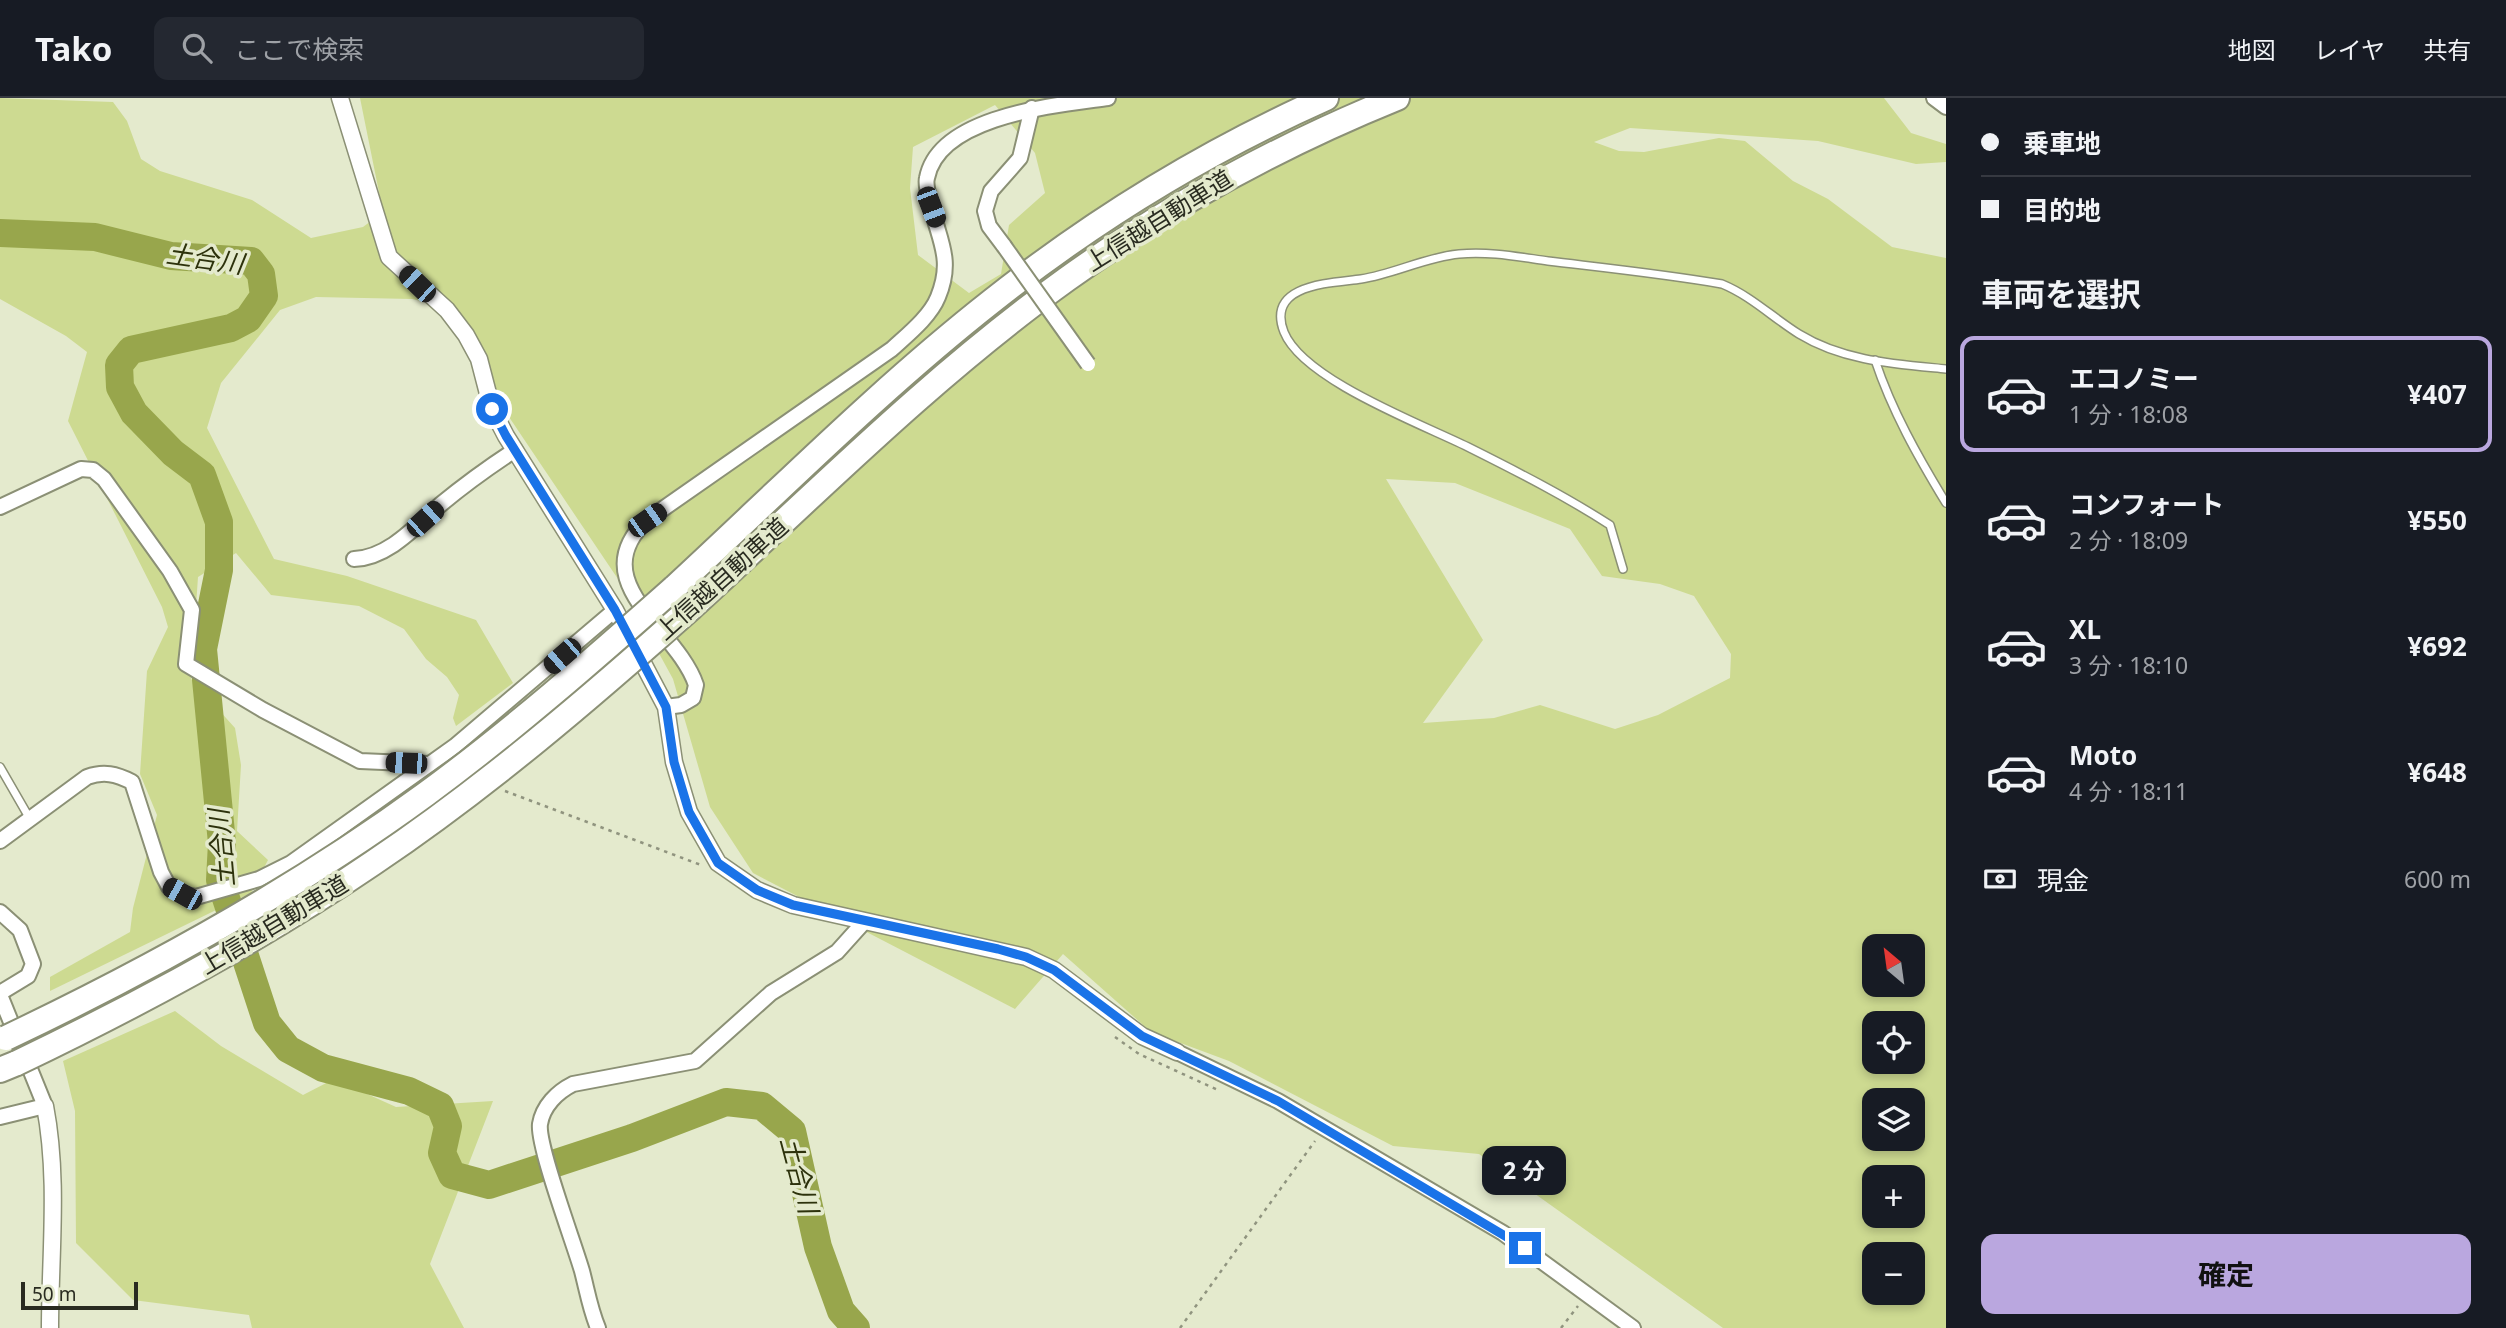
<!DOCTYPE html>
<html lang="ja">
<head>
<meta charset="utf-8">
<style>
	:root { --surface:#171b24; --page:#242831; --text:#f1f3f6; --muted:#9ea1a6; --line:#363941; --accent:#baa7df }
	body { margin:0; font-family:"Noto Sans","Noto Sans JP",sans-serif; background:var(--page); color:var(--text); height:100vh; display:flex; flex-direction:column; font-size:26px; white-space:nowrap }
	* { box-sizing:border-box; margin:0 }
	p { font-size:23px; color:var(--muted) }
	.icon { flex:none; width:38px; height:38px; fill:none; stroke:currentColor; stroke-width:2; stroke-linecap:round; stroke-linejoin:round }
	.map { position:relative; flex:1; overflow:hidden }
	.panel { display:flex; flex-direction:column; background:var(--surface); width:560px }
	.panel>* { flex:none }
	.banner { display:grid; align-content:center; height:154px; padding:0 35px; background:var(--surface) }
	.needle { width:46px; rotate:331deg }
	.tools { position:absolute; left:1862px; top:836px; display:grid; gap:14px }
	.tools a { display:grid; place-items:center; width:63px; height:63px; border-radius:14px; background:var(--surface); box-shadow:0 4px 10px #0003; font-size:35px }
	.scale { position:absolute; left:21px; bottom:18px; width:117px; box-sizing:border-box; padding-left:7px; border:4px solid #292b20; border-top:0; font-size:19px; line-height:24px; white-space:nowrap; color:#292b20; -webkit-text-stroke:5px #e4eacd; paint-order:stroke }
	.end { position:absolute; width:32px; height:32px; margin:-16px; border:9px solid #1a73e8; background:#fff; box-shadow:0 0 0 4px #fff }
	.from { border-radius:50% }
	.bubble { position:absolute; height:49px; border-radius:14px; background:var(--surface); box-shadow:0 4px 10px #0003; font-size:23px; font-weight:700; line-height:49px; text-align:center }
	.car { position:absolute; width:21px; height:42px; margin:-21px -10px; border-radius:9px; box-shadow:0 0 5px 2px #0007; background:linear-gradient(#222 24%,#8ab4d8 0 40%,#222 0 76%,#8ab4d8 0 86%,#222 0) }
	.banner b { display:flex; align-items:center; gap:24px; height:66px; font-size:26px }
	.banner b+b { border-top:2px solid var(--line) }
	.banner i { width:18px; height:18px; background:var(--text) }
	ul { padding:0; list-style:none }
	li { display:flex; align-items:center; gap:21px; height:116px; margin:0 14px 10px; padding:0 21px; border:4px solid transparent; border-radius:14px }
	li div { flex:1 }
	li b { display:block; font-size:26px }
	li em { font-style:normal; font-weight:700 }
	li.current { border-color:var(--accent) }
	li>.icon { width:63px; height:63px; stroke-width:1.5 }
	h2 { padding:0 35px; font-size:32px; line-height:84px }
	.pay { display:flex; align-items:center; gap:18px; height:77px; padding:0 35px; font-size:26px }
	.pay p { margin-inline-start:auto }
	.button { display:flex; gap:14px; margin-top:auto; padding:14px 35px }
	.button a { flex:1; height:80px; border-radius:14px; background:var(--accent); color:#111; font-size:28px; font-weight:700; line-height:80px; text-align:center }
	header { display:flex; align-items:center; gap:42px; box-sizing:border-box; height:98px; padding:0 35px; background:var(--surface); border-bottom:2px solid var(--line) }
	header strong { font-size:33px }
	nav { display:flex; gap:38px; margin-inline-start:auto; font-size:24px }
	.search { width:490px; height:63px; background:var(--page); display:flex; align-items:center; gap:18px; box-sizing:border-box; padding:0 24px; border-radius:14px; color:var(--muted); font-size:26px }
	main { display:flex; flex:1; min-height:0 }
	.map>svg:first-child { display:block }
</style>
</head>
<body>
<header>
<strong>Tako</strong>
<div class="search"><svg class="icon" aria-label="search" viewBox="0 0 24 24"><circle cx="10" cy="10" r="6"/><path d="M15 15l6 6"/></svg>ここで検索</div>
<nav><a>地図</a><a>レイヤ</a><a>共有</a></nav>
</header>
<main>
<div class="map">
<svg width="1946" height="1230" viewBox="0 0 1946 1230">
	<rect width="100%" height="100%" fill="#e4eacd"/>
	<!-- green -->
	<g fill="#cdda91" fill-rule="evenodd">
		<path d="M0,0L113,4L127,23L141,61L160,73L252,102L311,140L363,129L383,114L360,0H1884L1911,35L1946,46V64L1916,66L1818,43L1630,30L1594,44L1619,53L1644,54L1719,40L1745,43L1793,83L1828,101L1892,149L1946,160V1230H1723L1479,1056L1393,1048L1229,963L1151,934L1063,856L1015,911L753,775L710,709L673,581L620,484L507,316L458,211L412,201L316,199L280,212L221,285L207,330L274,461L347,478L476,522L513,585L456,628L453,620L459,597L447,579L426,561L404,531L359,508L271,497L236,455L198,479L191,581L235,630L241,667L237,733L268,762L251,795L50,893V879L130,834L133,810L157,717L140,676L147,573L168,529L162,509L68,323L87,254L66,238L0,201ZM995,7L1035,55L1045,95L1009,127L1001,176L969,195L918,157L910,90L913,49ZM1386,381L1455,385L1570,431L1602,478L1660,486L1694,498L1731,556L1730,580L1658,617L1615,631L1540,607L1494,620L1423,625L1483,542ZM1874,849H1913V887H1874ZM1874,926H1913V964H1874ZM1874,1003H1913V1041H1874ZM1874,1080H1913V1118H1874ZM1874,1157H1913V1195H1874Z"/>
		<path d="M175,913L221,948L303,997L334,981L396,1009L493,1003L430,1166L464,1230H252L249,1217L133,1202L76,1145L75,1013L63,963Z"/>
	</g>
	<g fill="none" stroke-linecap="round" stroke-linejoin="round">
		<!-- river -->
		<path stroke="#98a64c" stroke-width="28" d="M0,135L95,139L171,158L251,163L261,176L264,198L248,221L231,230L131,252L119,267L120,289L134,315L173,355L202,377L219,424V472L203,551L222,745L220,782L267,925L288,951L323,970L409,993L440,1008L448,1028L442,1055L452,1077L489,1087L632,1040L726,1004L762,1008L792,1033L818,1149L841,1213L856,1230"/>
		<!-- service casing -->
		<g stroke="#8b9075" stroke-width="10">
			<g id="service">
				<path d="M1875,262C1892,313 1918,359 1946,405"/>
				<path d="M1623,471L1610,427C1565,398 1518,374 1470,350C1424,327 1303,282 1284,234C1265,185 1334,185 1361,181C1394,176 1426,159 1459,156C1489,153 1519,159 1548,163C1606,170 1664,176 1722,186C1751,198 1772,219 1799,236C1843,263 1895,266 1946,271"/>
				<path d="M0,669L30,721"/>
			</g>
		</g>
		<!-- minor casing -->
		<g stroke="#8b9075" stroke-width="18">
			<g id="minor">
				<path d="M1934,0L1946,9"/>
				<path d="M1004,148L989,128L985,113L991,93L1020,60L1032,10"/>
				<path d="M0,409L81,371L93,372L104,381L170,473L192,512L186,566L263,612L360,663L429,666"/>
				<path d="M354,461C388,460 416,428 440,407C464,387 489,369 515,352"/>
				<path d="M666,609L681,607L693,600L696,587C677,530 582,484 647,422L892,251C907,237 930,219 938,199C954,160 938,142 931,106C929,99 925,87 927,80C939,17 1058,7 1108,0"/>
				<path d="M0,743L87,679C104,673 116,676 132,684L161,774L169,789L182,796L196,799L259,781L291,765L455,648L615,512"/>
				<path d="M0,814L20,832L33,866L28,878L0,895"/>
				<path d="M0,897L45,1008L0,1019"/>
				<path d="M1177,954L1278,1003L1503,1135L1633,1230"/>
				<path d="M598,1230C590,1211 587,1192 582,1173C574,1145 537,1047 540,1026C543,1008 557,994 573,986L695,963L771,895L837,854L864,824"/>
			</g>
		</g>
		<!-- tertiary casing -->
		<g stroke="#8b9075" stroke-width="19">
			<g id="tertiary">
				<path d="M340,0L389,159L447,212L466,237L479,261L492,311L506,338L615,512L666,609L674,664L689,714L718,765L757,792L793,807L1026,859L1054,872L1142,938L1177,954"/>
				<path d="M45,1008C59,1081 50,1156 50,1230"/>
			</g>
		</g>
		<!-- motorway casing -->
		<g stroke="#8b9075" stroke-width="28">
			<g id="motorway">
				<path d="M674,490C779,393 880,291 992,203C1094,122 1207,53 1326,0"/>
				<path d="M692,509C814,397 932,278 1067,181C1169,108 1281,47 1397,0"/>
				<path d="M0,972L17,965"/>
			</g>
		</g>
		<!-- path -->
		<g stroke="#90947f" stroke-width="2.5" stroke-dasharray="3.5 5" stroke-linecap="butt">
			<path d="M505,693L701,767"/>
			<path d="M1115,939L1139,956L1218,992"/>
			<path d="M1180,1230L1315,1043"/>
			<path d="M1561,1230L1578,1208"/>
		</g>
		<!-- service -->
		<use href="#service" stroke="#fff" stroke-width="7"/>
		<!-- minor -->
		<use href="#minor" stroke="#fff" stroke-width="14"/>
		<!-- tertiary -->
		<use href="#tertiary" stroke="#fff" stroke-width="16"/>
		<!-- motorway -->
		<use href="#motorway" stroke="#fff" stroke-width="24"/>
		<!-- minor-bridge casing -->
		<g stroke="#8b9075" stroke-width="18" stroke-linecap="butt">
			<path id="minor-bridge" d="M1004,148L1088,266"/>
		</g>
		<!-- motorway-bridge casing -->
		<g stroke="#8b9075" stroke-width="28" stroke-linecap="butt">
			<g id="motorway-bridge">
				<path d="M6,940C153,870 295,792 426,696C513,632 594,561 674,490"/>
				<path d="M17,965C140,906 260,842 373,765C486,689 590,600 692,509"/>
			</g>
		</g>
		<!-- minor-bridge -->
		<use href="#minor-bridge" stroke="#fff" stroke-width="14"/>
		<!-- motorway-bridge -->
		<use href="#motorway-bridge" stroke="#fff" stroke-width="24"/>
	</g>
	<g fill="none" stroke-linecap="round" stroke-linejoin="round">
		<!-- route -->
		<path stroke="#1a73e8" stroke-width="9" d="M492,311L506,338L615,512L666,609L674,664L689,714L718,765L757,792L793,807L998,851L1026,859L1054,872L1142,938L1278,1003L1525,1150"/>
	</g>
	<g text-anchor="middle" stroke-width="7" stroke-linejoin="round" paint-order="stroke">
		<!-- street labels -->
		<g font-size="24" fill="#292b20" stroke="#e4eacd">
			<text transform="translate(1159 123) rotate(-32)" y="8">上信越自動車道</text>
			<text transform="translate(722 481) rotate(-42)" y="8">上信越自動車道</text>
			<text transform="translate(274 827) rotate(-31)" y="8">上信越自動車道</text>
		</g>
		<!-- water labels -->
		<g font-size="26" font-style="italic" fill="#2d320c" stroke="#e4eacd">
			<text transform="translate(205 161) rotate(8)" y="9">土合川</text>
			<text transform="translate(222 750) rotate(-95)" y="9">土合川</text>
			<text transform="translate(799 1077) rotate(75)" y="9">土合川</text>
		</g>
	</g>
</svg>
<div class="tools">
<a><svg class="needle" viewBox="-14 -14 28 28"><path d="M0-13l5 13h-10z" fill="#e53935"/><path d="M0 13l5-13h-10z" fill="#9ea1a6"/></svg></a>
<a><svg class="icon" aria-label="locate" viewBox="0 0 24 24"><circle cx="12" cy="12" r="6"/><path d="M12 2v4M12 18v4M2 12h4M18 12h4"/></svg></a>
<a><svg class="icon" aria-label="layers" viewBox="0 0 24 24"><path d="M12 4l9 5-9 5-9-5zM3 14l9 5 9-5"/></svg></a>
<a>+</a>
<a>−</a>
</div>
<div class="scale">50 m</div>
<i class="end from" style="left:492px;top:311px"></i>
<i class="end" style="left:1525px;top:1150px"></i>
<div class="bubble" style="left:1482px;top:1048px;width:84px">2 分</div>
<i class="car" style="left:931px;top:109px;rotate:159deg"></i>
<i class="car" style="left:417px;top:186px;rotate:314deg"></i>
<i class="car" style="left:425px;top:421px;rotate:48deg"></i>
<i class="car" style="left:647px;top:422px;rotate:55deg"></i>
<i class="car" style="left:562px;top:558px;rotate:229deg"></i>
<i class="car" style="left:406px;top:665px;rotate:272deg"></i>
<i class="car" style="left:182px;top:796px;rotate:299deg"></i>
</div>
<section class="panel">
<div class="banner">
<b><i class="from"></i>乗車地</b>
<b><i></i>目的地</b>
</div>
<h2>車両を選択</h2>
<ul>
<li class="current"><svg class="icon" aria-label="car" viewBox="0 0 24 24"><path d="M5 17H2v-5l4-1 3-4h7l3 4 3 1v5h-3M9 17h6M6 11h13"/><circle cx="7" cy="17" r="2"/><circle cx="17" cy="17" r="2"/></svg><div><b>エコノミー</b><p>1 分 · 18:08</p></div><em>¥407</em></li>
<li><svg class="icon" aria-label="car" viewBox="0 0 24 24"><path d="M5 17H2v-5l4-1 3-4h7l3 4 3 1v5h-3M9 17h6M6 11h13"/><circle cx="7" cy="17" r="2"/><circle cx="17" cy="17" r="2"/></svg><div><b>コンフォート</b><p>2 分 · 18:09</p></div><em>¥550</em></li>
<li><svg class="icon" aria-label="car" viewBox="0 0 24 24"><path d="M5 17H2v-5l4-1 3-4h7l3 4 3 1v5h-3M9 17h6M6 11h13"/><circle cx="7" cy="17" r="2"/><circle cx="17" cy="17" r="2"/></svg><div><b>XL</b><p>3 分 · 18:10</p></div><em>¥692</em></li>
<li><svg class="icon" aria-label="car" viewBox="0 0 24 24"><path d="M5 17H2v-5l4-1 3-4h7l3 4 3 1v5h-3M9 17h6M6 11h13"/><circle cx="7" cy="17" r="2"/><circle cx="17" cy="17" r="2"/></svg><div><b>Moto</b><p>4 分 · 18:11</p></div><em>¥648</em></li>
</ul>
<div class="pay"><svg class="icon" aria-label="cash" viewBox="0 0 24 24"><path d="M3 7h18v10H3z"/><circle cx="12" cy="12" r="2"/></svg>現金<p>600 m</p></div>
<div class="button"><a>確定</a></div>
</section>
</main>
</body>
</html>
